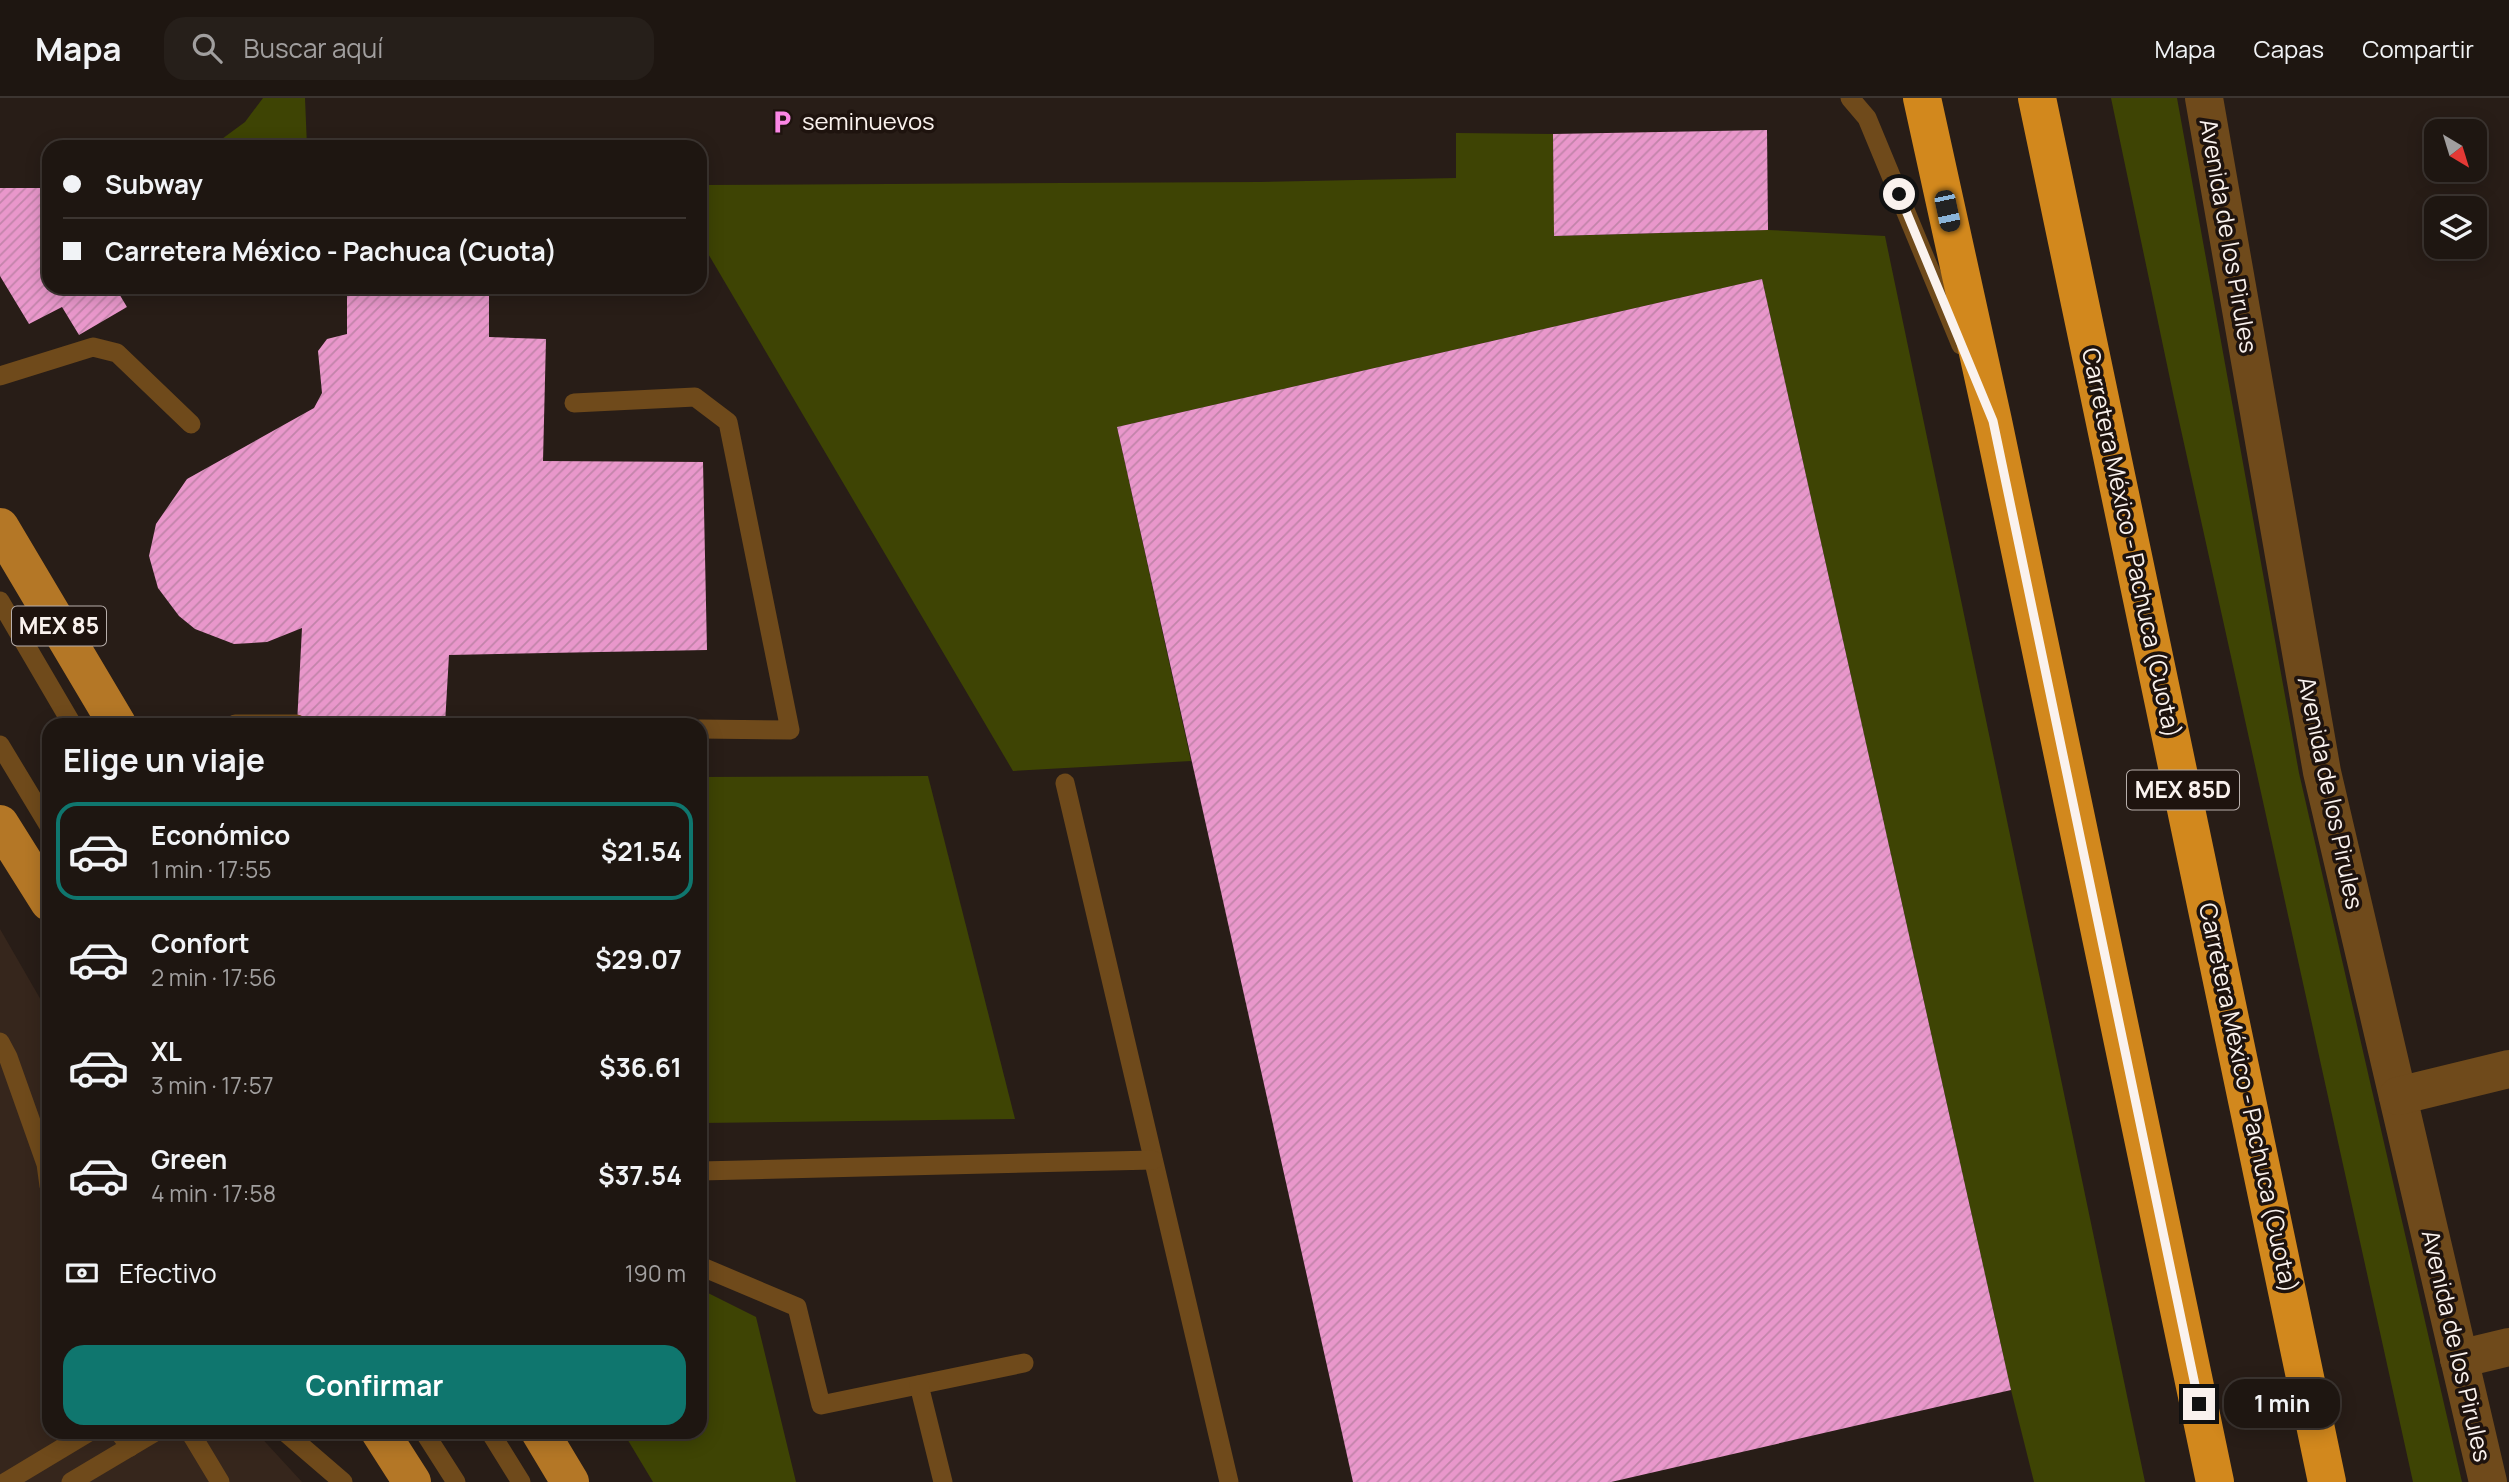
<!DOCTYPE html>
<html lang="es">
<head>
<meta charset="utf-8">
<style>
	:root { --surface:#1e1611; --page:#261f1a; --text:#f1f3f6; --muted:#a19f9f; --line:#3c3531; --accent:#0f766e }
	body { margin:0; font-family:Manrope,sans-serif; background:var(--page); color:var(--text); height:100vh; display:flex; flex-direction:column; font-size:26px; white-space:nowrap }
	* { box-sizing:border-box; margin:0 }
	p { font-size:23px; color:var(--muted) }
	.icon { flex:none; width:38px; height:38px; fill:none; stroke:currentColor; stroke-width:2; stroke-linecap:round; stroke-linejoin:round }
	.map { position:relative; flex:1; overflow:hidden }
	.details { position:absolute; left:42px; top:620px; width:665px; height:721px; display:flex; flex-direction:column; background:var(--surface); border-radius:21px; box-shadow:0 4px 18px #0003,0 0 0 2px var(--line) }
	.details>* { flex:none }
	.top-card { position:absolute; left:42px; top:42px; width:665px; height:154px; border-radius:21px; box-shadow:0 4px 18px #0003,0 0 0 2px var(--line); display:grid; align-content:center; height:154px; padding:0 21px; background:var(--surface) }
	.needle { width:46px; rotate:142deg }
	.fabs { position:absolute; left:2424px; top:21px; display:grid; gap:14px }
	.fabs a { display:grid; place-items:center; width:63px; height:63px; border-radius:14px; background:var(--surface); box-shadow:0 4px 18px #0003,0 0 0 2px var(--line); font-size:35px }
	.end { position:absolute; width:32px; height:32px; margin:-16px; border:9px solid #faf2ee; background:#111; box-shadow:0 0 0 4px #111 }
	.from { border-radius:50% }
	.bubble { position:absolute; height:49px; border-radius:21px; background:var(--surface); box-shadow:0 4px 18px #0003,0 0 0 2px var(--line); font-size:23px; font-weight:700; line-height:49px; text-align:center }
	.car { position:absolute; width:21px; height:42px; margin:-21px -10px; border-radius:9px; box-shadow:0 0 5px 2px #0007; background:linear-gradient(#222 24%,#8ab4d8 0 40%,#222 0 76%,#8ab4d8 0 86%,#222 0) }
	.top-card b { display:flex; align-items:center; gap:24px; height:66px; font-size:26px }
	.top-card b+b { border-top:2px solid var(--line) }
	.top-card i { width:18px; height:18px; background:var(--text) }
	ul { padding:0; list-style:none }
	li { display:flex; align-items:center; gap:21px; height:98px; margin:0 14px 10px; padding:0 7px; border:4px solid transparent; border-radius:21px }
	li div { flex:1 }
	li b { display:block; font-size:26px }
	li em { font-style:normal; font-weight:700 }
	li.on { border-color:var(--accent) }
	li>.icon { width:63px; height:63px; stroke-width:1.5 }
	h2 { padding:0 21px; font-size:32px; line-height:84px }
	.pay { display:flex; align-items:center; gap:18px; height:77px; padding:0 21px; font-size:26px }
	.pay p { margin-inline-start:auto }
	.button { display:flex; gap:14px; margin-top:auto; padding:14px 21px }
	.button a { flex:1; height:80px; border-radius:21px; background:var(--accent); color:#fff; font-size:28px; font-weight:700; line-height:80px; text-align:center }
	header { display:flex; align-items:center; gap:42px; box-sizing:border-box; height:98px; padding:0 35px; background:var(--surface); border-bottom:2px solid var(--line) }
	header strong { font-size:33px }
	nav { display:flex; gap:38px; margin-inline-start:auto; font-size:24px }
	.search { width:490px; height:63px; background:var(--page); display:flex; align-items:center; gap:18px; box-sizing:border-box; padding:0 24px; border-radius:21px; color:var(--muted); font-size:26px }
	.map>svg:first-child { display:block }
</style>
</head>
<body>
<header>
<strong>Mapa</strong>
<div class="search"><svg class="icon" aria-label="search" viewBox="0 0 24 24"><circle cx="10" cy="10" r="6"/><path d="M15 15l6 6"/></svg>Buscar aquí</div>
<nav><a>Mapa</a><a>Capas</a><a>Compartir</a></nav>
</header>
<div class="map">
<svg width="2509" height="1384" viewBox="0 0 2509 1384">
	<defs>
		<pattern id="building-hatch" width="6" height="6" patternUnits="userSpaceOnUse" patternTransform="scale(1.75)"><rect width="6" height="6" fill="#e997cb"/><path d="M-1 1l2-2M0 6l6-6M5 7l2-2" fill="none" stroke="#c284aa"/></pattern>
	</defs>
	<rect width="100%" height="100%" fill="#281d17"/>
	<!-- built -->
	<path fill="#36261c" d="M0,831L49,916V1334H256L302,1384H0Z"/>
	<!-- green -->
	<g fill="#3e4404">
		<path d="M263,0H305L307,49H211L245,24Z"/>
		<path d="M2111,0H2177L2299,675L2462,1384H2413L2174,300Z"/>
		<path d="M1456,35L1553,36L1555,138L1768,132L1885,138L2145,1384H2034L2011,1292L1762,181L1117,329L1191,663L1013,673L700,142V87L1259,84L1456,80Z"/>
		<path d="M928,678L1015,1021L700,1025V679Z"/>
		<path d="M700,1191L756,1219L796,1384H653L623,1334H700Z"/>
	</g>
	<!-- building -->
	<g fill="url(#building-hatch)">
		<path d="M1767,32L1768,132L1554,138L1553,36Z"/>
		<path d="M0,90H49V189H115L127,209L79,237L62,209L29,226L0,178Z"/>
		<path d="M1762,181L2011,1292L1611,1384H1353L1117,329Z"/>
		<path d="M347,189H489V239L546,241L543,363L703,364L707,552L449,557L445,626H297L302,530L267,544L234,546L195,531L179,518L158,490L149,458L156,426L187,381L314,310L322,295L318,253L327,241L347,236Z"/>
	</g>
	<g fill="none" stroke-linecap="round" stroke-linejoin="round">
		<!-- service -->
		<g stroke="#6f4a1b" stroke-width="19">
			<path d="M1850,0L1867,20L1961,247"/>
			<path d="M0,278L93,249L117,255L191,326"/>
			<path d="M574,305L695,299L728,324L790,632L700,631"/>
			<path d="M0,503L72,626"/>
			<path d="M235,626H297"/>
			<path d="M0,647L49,728"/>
			<path d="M1065,685L1229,1384"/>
			<path d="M0,944L8,959L46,1066L49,1088"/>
			<path d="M700,1073L1153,1062"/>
			<path d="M700,1168L797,1209L821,1307L1024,1265"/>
			<path d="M919,1287L943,1384"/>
			<path d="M119,1334L130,1349"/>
			<path d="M190,1334L220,1384"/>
			<path d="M285,1334L343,1384"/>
			<path d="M424,1334L456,1384"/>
			<path d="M490,1334L521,1384"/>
			<path d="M6,1384L89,1334"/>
			<path d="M71,1384L155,1334"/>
		</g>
		<!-- minor -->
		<g stroke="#6f4a1b" stroke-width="38">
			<path d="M2204,0L2322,674L2488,1384"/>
			<path d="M2398,998L2509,971"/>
			<path d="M2459,1261L2509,1249"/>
		</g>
		<!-- primary -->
		<g stroke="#b47726" stroke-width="38">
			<path d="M0,429L117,626"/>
			<path d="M0,726L49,804"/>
			<path d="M380,1334L412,1384"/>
			<path d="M540,1334L570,1384"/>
		</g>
		<!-- motorway -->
		<g stroke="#d2881d" stroke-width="38">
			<path d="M1922,0L1993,323L2215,1384"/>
			<path d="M2037,0L2327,1384"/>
		</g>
	</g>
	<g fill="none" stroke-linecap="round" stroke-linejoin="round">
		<!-- route -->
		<path stroke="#faf2ee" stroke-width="9" d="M1899,96L1993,323L2199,1306"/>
	</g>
	<!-- icons -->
	<defs>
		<g id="parking-bare" transform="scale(1.89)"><path d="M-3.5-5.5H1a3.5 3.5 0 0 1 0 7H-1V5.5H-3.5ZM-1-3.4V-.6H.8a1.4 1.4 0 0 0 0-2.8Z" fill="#fb87e5" stroke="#1e130e" stroke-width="2.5" paint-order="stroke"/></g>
	</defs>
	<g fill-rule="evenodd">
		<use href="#parking-bare" x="782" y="24"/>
	</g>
	<g text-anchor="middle" stroke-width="7" stroke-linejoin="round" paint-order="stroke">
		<!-- shield labels -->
		<g fill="#1e130e" stroke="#b8afab" stroke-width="2">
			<rect x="12" y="508.5" width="94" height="39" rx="5"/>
			<rect x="2127" y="672.5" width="112" height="39" rx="5"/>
		</g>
		<g font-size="23" font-weight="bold" fill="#faf2ee">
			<text x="59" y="536">MEX 85</text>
			<text x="2183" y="700">MEX 85D</text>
		</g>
		<!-- poi labels -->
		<g font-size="24" fill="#faf2ee" stroke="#1e130e" text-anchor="start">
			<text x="802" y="32">seminuevos</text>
		</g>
		<!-- street labels -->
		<g font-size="24" fill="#faf2ee" stroke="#1e130e">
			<text transform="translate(2228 138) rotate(80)" y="8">Avenida de los Pirules</text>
			<text transform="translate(2131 445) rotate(78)" y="8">Carretera México - Pachuca (Cuota)</text>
			<text transform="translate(2330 695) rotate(78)" y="8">Avenida de los Pirules</text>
			<text transform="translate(2248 1000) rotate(78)" y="8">Carretera México - Pachuca (Cuota)</text>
			<text transform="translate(2456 1248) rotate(77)" y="8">Avenida de los Pirules</text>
		</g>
	</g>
</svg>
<div class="fabs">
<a><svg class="needle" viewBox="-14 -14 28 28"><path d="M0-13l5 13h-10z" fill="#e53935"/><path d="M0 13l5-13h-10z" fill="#a19f9f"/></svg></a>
<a><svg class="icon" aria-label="layers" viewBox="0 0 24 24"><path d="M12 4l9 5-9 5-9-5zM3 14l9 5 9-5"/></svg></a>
</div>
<i class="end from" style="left:1899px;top:96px"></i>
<i class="end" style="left:2199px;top:1306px"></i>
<div class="bubble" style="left:2224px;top:1281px;width:116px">1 min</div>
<i class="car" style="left:1947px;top:113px;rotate:168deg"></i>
<div class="top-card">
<b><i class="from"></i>Subway</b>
<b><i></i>Carretera México - Pachuca (Cuota)</b>
</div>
<section class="details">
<h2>Elige un viaje</h2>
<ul>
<li class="on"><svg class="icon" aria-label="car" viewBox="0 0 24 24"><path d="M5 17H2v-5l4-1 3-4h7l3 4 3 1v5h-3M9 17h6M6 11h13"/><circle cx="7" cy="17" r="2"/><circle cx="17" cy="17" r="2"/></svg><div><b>Económico</b><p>1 min · 17:55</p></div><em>$21.54</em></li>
<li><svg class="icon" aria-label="car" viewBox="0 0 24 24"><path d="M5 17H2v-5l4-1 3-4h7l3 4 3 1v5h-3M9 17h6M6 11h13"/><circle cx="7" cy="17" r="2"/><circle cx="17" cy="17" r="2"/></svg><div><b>Confort</b><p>2 min · 17:56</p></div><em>$29.07</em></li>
<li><svg class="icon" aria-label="car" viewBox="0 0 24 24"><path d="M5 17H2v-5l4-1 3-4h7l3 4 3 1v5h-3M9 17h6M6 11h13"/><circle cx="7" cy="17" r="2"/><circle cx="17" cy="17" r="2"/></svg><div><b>XL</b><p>3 min · 17:57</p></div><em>$36.61</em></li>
<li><svg class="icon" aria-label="car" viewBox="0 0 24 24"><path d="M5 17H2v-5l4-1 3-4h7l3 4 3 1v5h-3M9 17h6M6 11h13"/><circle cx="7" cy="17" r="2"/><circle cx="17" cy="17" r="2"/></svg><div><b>Green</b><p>4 min · 17:58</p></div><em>$37.54</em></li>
</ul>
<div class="pay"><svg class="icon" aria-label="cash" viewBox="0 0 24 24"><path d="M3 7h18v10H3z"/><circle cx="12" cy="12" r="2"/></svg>Efectivo<p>190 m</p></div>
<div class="button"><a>Confirmar</a></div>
</section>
</div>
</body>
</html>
